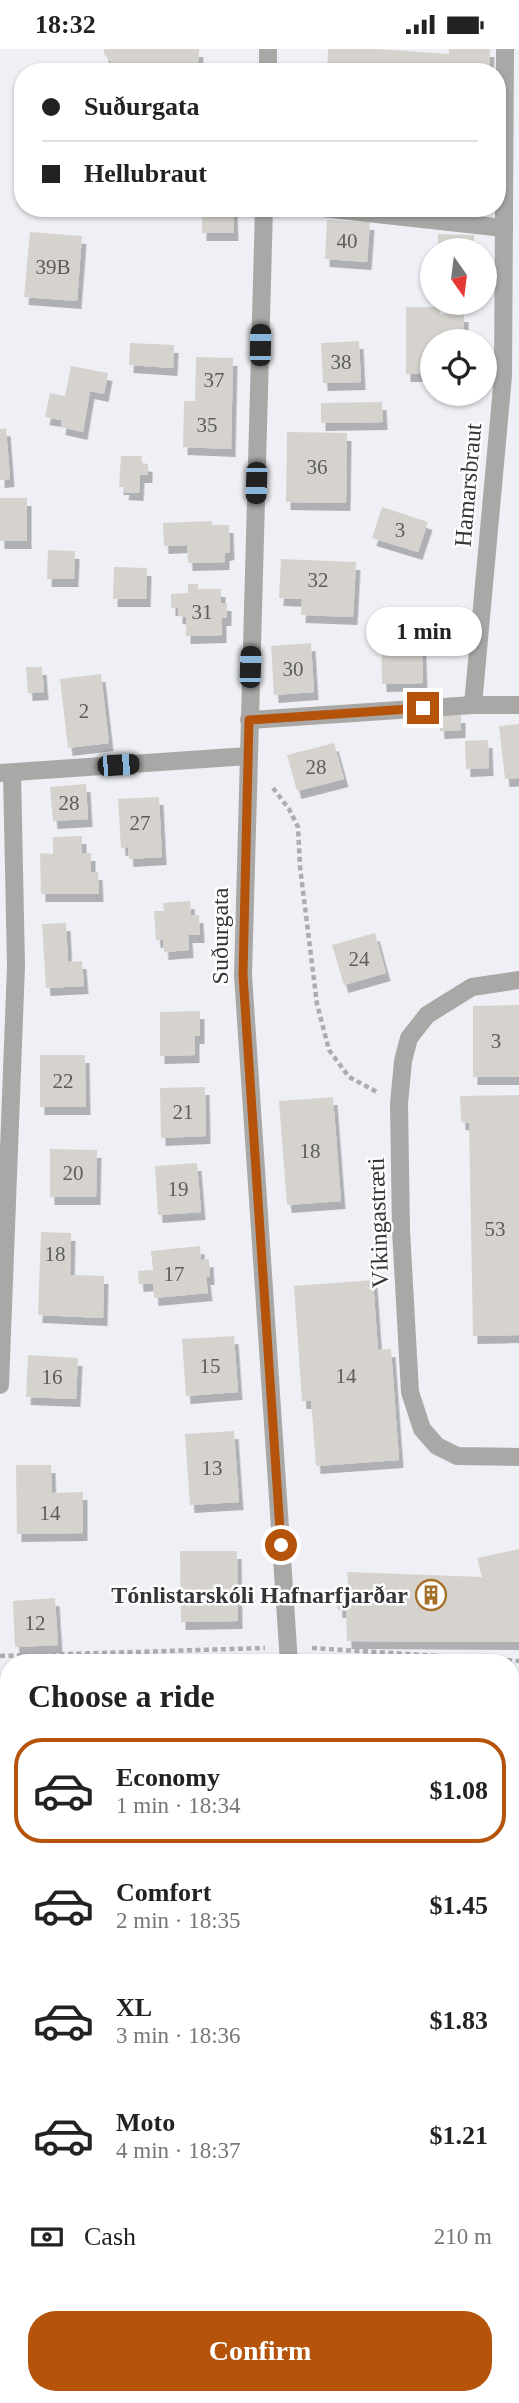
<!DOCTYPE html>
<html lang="en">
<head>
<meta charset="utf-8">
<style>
	:root { --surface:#fff; --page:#f6f6f6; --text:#222; --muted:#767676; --line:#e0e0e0; --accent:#b45309 }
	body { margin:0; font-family:"Times New Roman",serif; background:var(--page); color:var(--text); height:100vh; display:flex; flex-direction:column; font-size:26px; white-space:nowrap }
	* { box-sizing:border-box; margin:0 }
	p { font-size:23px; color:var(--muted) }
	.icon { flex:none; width:38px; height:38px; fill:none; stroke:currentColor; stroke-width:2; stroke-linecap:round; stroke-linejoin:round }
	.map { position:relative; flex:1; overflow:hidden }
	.side { position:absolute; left:0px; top:1605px; width:520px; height:751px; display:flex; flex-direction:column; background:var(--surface); border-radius:28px 28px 0 0; box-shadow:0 2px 5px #0004 }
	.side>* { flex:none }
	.top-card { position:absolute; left:14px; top:14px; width:492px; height:154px; border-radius:28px; box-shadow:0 2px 5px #0004; display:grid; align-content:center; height:154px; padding:0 28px; background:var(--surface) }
	.needle { width:46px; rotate:166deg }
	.tools { position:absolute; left:420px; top:189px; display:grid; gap:14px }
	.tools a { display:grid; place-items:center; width:77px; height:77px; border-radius:50%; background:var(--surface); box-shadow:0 2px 5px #0004; font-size:35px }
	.end { position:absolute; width:32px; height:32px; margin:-16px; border:9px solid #b45309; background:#fff; box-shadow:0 0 0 4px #fff }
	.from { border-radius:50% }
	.bubble { position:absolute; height:49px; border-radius:24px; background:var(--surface); box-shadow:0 2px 5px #0004; font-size:23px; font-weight:700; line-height:49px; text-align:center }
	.car { position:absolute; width:21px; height:42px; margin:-21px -10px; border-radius:9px; box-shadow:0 0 5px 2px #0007; background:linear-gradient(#222 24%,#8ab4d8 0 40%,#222 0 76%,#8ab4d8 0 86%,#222 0) }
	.top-card b { display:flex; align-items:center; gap:24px; height:66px; font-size:26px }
	.top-card b+b { border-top:2px solid var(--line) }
	.top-card i { width:18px; height:18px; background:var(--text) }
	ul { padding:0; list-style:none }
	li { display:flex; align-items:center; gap:21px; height:105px; margin:0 14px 10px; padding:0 14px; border:4px solid transparent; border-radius:28px }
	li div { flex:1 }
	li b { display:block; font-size:26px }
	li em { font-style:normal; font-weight:700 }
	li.active { border-color:var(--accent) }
	li>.icon { width:63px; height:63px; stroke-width:1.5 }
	h2 { padding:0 28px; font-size:32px; line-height:84px }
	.pay { display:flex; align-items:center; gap:18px; height:77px; padding:0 28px; font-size:26px }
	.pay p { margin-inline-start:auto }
	.primary-button { display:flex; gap:14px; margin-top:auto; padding:14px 28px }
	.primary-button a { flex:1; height:80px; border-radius:28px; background:var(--accent); color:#fff; font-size:28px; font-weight:700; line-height:80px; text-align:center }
	.status { display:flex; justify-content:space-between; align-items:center; height:49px; padding:0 35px; background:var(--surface); direction:ltr }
	.status svg { height:19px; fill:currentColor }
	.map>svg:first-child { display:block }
</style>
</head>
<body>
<div class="status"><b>18:32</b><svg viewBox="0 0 49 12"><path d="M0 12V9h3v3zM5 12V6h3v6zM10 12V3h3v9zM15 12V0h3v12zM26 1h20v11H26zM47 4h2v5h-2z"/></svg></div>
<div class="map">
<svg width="519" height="2354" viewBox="0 0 519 2354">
	<defs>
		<filter id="shadow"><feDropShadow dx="4.5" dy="8" stdDeviation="0" flood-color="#0004"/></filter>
	</defs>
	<rect width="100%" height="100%" fill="#eef0f5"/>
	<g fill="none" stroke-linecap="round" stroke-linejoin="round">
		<!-- stream -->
		<path stroke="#749caa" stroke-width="10" d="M511,2157L519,2160"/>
	</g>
	<!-- building -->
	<g fill="#d6d3ce" filter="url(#shadow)">
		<path d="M104,0H199L198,15L187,14V23H137L138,16L113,15L104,5Z"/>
		<path d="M328,0H378L449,5V0H490L489,23H327Z"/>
		<path d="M202,159H233L234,184H202Z"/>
		<path d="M327,171L370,173L367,213L325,210Z"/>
		<path d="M30,183L82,187L77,252L24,248Z"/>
		<path d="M438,185L474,186V201H438Z"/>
		<path d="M406,258H441L440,265H464V292H432V325H406Z"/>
		<path d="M359,292L361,333L323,334L321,294Z"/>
		<path d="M130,294L174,296L173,319L129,316Z"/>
		<path d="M196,308L233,309L231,400L183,398L184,352H195Z"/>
		<path d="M71,317L108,324L104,345L90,342L83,383L61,378L62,371L45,368L50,344L65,347Z"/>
		<path d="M382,353L383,373L321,374V354Z"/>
		<path d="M6,379L10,430L0,431V380Z"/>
		<path d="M287,383L347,384L346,454L286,453Z"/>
		<path d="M121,407H142V414L148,415V426H140L139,444L124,443L125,438H119Z"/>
		<rect x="0" y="449" width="27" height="43"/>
		<path d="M382,458L428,473L418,503L372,489Z"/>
		<path d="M212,472V476H229L230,503L225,504V513L188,514L187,496L164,497L163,474Z"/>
		<path d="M48,501L75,502L74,530H47Z"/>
		<path d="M281,510L356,513L353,568L301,566L302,550L279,549Z"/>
		<path d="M114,518L147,519L146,550H113Z"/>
		<path d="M188,535H198V540H221V554H227V569H222V586L186,587V568L178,567V559H171V545L188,544Z"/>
		<path d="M421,575L423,634L382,635L381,576Z"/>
		<path d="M311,594L314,643L274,646L271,597Z"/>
		<path d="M26,618H42L44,643L28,644Z"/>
		<path d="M101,625L109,694L68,699L60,630Z"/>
		<path d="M461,666V681L440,682L439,667Z"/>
		<path d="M519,675V729L505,730L499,677Z"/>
		<path d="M488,691L489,719L466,720L465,692Z"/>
		<path d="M334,694L344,730L297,742L287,706Z"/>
		<path d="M86,735L88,770L53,772L50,738Z"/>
		<path d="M159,748L162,808L129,810L128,798L121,799L118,750Z"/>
		<path d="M82,787V804H91V823H98L99,845H41L40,804L53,805V788Z"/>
		<path d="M190,852L191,866H199L200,886H188L189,901L164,903L163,890L156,891L154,862H164L163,854Z"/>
		<path d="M66,874L68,913L82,912L84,937L46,939L42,875Z"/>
		<path d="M375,884L386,924L344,936L332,896Z"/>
		<path d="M519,956V1028H473V957Z"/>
		<path d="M200,962V987H195V1006L160,1007V963Z"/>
		<path d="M40,1006H85L86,1058H40Z"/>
		<path d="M205,1038L206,1087L161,1089L160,1039Z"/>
		<path d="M519,1046V1286L473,1287L469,1074L461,1073L460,1047Z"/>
		<path d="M333,1048L341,1152L287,1156L279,1052Z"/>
		<path d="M50,1100L97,1101L96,1148H50Z"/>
		<path d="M197,1114L201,1163L158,1166L155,1117Z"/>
		<path d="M41,1183L71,1184L70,1226L104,1227L103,1269L38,1266Z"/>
		<path d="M200,1197L201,1211L209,1210L210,1228H206L208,1244L154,1249L153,1234L139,1235L138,1222L153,1221L151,1202Z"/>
		<path d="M373,1231L378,1301L391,1300L399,1411L316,1417L311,1352H302L294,1237Z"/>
		<path d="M234,1287L238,1343L186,1347L182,1290Z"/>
		<path d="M28,1306L78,1309L76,1350L26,1348Z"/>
		<path d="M234,1382L239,1453L190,1456L185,1385Z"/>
		<path d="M16,1416H51L52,1444L83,1443V1484L17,1485Z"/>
		<path d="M519,1500V1593L347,1592L346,1561H338L337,1547L349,1545L347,1523L482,1528L477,1509Z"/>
		<path d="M180,1502H237L238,1572L181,1573Z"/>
		<path d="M55,1549L58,1596L15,1598L13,1552Z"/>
		<path d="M511,1656L517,1671L518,1691L511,1711Z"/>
		<path d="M511,1773L519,1774V1800L511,1803Z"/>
		<rect x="511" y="1854" width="8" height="59"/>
		<path d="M0,2276L9,2284V2333L0,2324Z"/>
		<path d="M0,2335L9,2344V2347H26L34,2354L41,2347H68L75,2354H0Z"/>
		<path d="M213,2347H278L286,2354H221Z"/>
	</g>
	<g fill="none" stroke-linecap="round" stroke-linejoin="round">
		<!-- path -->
		<g stroke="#abadb0" stroke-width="4.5" stroke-dasharray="5 3.5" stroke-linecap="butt">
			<path d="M273,739L289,760L298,778L300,818L317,955L329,1001L349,1028L377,1043"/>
			<path d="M312,1599L519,1612"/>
			<path d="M0,1607L265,1599"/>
			<path d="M0,1921H9"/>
		</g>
		<!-- street -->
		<g stroke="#aaa8a6" stroke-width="18">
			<path d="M268,23V0"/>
			<path d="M264,159L243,926L289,1614"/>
			<path d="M322,159L504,179"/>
			<path d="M473,656L503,327L505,0"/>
			<path d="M249,671L473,656H519"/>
			<path d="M0,724L248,707"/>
			<path d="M519,931L472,938L427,966L409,989L403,1012L399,1055L401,1181L410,1343L422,1380L437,1397L457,1407L519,1408"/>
			<path d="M0,1336L16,917L12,724"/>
			<path d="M0,2017L9,2036"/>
			<path d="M511,2189L519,2193"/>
			<path d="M0,2216L9,2237"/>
			<path d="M114,2347L122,2354"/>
		</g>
		<!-- secondary -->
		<g stroke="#888683" stroke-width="18">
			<path d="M511,1978H519"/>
			<path d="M0,2090L9,2085"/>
		</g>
	</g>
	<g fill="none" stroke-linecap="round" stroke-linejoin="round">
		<!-- route -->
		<path stroke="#b45309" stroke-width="9" d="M281,1496L243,926L249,671L423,659"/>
	</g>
	<!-- icons -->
	<defs>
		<g id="building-ring" transform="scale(1.575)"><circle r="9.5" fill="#fdfdfe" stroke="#a5712a" stroke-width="1.5"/><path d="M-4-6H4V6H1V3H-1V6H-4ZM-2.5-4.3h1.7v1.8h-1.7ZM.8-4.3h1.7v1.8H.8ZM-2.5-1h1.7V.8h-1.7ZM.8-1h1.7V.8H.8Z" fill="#a5712a"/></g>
	</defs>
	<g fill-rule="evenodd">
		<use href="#building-ring" x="431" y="1546"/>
	</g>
	<g text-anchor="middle" stroke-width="5" stroke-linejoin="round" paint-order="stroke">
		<!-- number labels -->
		<g font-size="21" fill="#5c5c5d">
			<text x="347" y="199">40</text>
			<text x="53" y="225">39B</text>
			<text x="341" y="320">38</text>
			<text x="214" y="338">37</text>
			<text x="207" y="383">35</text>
			<text x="317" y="425">36</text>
			<text x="400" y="488">3</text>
			<text x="318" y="538">32</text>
			<text x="202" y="570">31</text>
			<text x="293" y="627">30</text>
			<text x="84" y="669">2</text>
			<text x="316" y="725">28</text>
			<text x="69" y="761">28</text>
			<text x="140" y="781">27</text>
			<text x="359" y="917">24</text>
			<text x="496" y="999">3</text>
			<text x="63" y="1039">22</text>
			<text x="183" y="1070">21</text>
			<text x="310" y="1109">18</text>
			<text x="73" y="1131">20</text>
			<text x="178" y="1147">19</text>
			<text x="495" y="1187">53</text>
			<text x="55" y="1212">18</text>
			<text x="174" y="1232">17</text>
			<text x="210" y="1324">15</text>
			<text x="346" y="1334">14</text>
			<text x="52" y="1335">16</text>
			<text x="212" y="1426">13</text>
			<text x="50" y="1471">14</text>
			<text x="35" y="1581">12</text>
		</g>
		<!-- street labels -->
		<g font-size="24" fill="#343537" stroke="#fdfdfe">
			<text transform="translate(468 436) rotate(-85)" y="8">Hamarsbraut</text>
			<text transform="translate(220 887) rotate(-90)" y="8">Suðurgata</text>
			<text transform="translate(378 1174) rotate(-92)" y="8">Víkingastræti</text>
		</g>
		<!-- poi labels -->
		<g font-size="24" font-weight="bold" fill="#343537" stroke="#fdfdfe" text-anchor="end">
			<text x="408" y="1554">Tónlistarskóli Hafnarfjarðar</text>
		</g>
	</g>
</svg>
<div class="tools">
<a><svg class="needle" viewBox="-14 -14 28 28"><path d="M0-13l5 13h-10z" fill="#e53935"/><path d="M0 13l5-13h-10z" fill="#767676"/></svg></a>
<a><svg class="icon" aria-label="locate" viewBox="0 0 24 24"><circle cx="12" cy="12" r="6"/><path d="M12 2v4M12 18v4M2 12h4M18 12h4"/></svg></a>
</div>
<i class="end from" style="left:281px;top:1496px"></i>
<i class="end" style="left:423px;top:659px"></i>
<div class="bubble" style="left:366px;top:558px;width:116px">1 min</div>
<i class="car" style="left:260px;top:296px;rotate:1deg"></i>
<i class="car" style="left:256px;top:434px;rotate:182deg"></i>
<i class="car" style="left:250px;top:618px;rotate:2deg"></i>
<i class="car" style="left:118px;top:716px;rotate:86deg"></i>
<div class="top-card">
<b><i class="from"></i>Suðurgata</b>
<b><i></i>Hellubraut</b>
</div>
<section class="side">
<h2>Choose a ride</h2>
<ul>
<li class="active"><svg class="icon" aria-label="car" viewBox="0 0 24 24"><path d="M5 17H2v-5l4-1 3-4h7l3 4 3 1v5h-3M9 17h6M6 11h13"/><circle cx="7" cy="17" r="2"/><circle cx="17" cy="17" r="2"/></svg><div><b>Economy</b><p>1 min · 18:34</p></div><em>$1.08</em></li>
<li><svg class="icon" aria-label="car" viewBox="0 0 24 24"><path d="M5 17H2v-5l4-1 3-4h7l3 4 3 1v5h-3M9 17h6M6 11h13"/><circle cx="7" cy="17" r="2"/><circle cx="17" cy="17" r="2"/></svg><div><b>Comfort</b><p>2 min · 18:35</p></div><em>$1.45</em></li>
<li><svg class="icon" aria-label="car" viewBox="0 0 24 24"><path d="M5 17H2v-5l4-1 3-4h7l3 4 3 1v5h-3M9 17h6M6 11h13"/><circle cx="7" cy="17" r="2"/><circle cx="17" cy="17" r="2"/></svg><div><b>XL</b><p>3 min · 18:36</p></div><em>$1.83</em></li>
<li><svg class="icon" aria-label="car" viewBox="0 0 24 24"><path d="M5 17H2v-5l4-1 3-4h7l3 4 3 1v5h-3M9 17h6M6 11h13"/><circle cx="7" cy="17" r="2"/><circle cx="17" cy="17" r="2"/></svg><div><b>Moto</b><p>4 min · 18:37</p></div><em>$1.21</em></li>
</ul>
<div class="pay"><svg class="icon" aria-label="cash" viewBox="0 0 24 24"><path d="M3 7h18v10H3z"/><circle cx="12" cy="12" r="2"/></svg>Cash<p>210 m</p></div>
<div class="primary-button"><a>Confirm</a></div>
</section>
</div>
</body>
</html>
